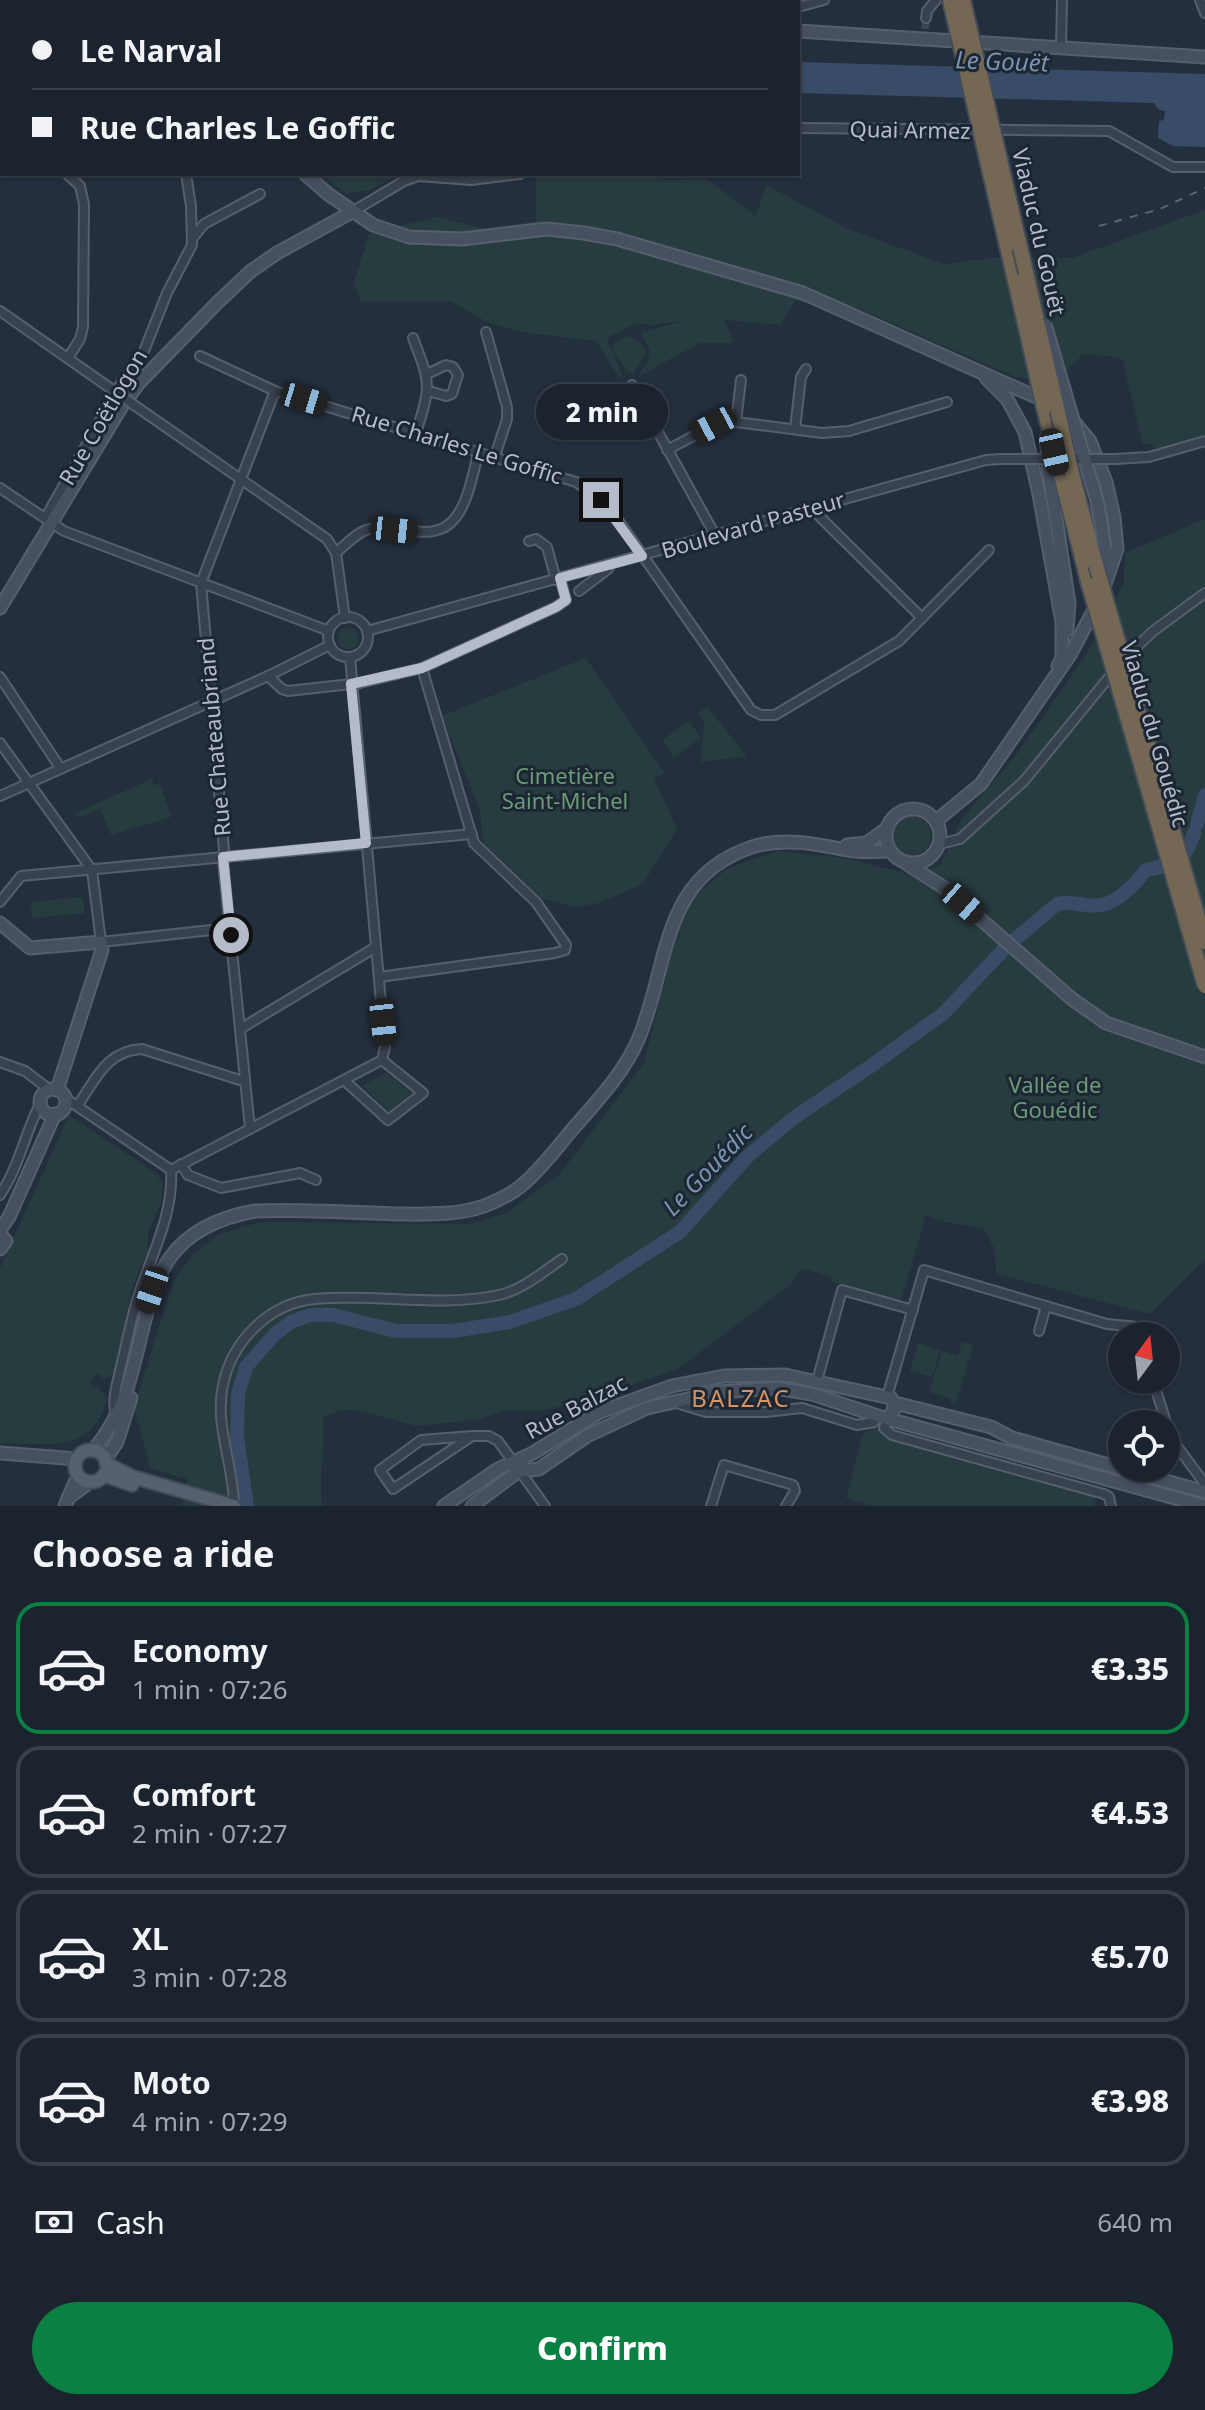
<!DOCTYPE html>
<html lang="en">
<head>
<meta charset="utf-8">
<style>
	:root { --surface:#1b232e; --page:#282f3a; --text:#f1f3f6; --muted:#a0a4aa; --line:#39404a; --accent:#0b8043 }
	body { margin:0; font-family:"Noto Sans",sans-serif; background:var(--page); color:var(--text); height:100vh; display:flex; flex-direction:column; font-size:30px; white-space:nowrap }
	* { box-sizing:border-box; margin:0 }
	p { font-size:26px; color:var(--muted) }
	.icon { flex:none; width:44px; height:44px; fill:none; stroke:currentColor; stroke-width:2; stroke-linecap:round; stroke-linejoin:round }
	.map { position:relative; height:1506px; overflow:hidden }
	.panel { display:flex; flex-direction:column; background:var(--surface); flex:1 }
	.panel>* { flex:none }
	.guide { position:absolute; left:0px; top:0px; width:800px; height:176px; box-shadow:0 2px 6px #0004,0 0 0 2px var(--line); display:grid; align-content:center; height:176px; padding:0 32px; background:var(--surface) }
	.needle { width:52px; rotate:15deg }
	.controls { position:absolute; left:1108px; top:1322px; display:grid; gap:16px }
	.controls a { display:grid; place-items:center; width:72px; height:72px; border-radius:50%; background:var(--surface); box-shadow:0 2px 6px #0004,0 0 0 2px var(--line); font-size:40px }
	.end { position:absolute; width:36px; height:36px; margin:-18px; border:10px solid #b4bcc9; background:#111; box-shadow:0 0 0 4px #111 }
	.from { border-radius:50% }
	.bubble { position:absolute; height:56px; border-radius:28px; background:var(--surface); box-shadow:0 2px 6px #0004,0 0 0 2px var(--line); font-size:26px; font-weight:800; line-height:56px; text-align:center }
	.car { position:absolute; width:24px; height:48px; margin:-24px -12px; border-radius:10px; box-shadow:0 0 6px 2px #0007; background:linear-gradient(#222 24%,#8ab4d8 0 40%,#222 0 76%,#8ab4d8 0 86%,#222 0) }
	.guide b { display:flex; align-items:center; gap:28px; height:76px; font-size:30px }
	.guide b+b { border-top:2px solid var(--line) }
	.guide i { width:20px; height:20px; background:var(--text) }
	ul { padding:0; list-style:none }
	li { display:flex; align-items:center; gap:24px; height:132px; margin:0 16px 12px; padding:0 16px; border:4px solid var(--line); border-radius:24px }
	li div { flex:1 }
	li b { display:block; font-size:30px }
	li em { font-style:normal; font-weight:800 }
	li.active { border-color:var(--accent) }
	li>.icon { width:72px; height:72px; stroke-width:1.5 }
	h2 { padding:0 32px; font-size:36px; line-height:96px }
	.pay { display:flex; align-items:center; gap:20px; height:88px; padding:0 32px; font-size:30px }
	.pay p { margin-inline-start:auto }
	.action { display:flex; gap:16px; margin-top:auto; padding:16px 32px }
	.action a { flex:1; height:92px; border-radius:48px; background:var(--accent); color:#fff; font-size:32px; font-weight:800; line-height:92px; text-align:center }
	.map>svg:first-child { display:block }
</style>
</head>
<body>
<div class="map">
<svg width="1205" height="1506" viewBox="0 0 1205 1506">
	<rect width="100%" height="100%" fill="#242f3e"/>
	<!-- green -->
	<g fill="#263c3f">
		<path d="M322,174H402L369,190L345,194Z"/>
		<path d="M536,174H643L669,180L706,179L756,216L766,185L848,229L944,264L991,258H1072L1205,210V436L1157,450L1150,444L1143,445L1123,361L1118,357L1083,354L1056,384L1015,377L862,310L795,301L780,325L725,320L733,343H700L639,376C650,355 655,357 642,335L643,332L683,321L652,325L636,323L609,337L607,340L623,376L619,378L596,341L521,332L487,322L450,301L361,302L354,283L369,234L437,217L485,229L536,221Z"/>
		<path d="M626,336C637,338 642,343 646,353L633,374L628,372L612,349L613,344Z"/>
		<path d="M1205,519V1260L1150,1314L997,1274L994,1248L983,1228L940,1221L926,1215L901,1301L831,1282L832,1277L802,1268L791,1284L678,1369L582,1402L538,1411L508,1410L475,1420L416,1426L358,1410H341L324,1416C322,1427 324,1437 323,1448C321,1468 320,1485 322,1506H182L187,1479L150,1468L134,1407L173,1282L194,1253L220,1234L260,1222L470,1224L506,1213L559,1175L644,1063L676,937L691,900L726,869L778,851L844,858L913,875L940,865L961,820L1016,755L1086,655L1124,583L1125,553Z"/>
		<circle cx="348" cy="638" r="11"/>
		<path d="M586,658L665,774L654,778L677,829L643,884L599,903L575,907L542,899L483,842L480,811L442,716Z"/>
		<path d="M707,707L747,756L701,762L704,722L698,713Z"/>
		<path d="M689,721L701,738L674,757L662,740Z"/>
		<path d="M152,779L154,786L160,783L171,817L111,835L100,809L79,818L75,813Z"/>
		<circle cx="912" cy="836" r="19"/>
		<path d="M83,897L85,913L32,918L31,902Z"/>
		<path d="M385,1072L412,1093L389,1111L362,1086Z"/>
		<path d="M69,1115L160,1176L158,1178L163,1183L161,1202L148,1233V1250L132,1290L114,1374L104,1379L98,1373L91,1380L93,1389L98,1386L107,1399C92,1456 47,1443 0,1443V1268Z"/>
		<path d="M962,1342L973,1345L956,1404L950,1402V1398L929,1392L942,1351L958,1356Z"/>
		<path d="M918,1343L940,1350L932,1377L910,1371Z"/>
		<path d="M879,1425L1099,1487L1094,1506H874L846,1498L863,1434Z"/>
	</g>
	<!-- water -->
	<path fill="#394c67" d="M798,62L1205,74V147L1173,146L1158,138L1159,121L1164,120L1165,111L1159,110L1154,103L798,93Z"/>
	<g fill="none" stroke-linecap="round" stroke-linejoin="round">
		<!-- river -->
		<g stroke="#394c67" stroke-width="14">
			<path d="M1197,824L1205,795"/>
			<path d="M247,1506L237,1437L238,1394L246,1367L274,1335L291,1322L310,1315H333L396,1331H453L510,1322L576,1299L680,1232L747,1157L792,1119L868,1068L944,1013L1005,948L1057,904C1072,900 1087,908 1102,905C1118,902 1136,883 1146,870C1172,865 1186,862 1194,833"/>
		</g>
		<!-- street-tunnel -->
		<path stroke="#3a4453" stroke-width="8" stroke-dasharray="8 4" stroke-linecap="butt" d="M925,29L926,18"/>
		<!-- street casing -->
		<g stroke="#565f6c" stroke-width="12">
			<g id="street">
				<path d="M1200,0L1205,13"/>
				<path d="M798,7L824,0"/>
				<path d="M926,18L927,11L936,0"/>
				<path d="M1061,47L1062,0"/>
				<path d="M0,81L2,82"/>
				<path d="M798,128L1109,131L1173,167H1205"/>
				<path d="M0,143L2,144"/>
				<path d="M67,174L80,186L84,204L83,327L80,339L68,358"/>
				<path d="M352,212L404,181L418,176L471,180L520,174"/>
				<path d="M192,239L204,224L260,194"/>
				<path d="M0,311L120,395"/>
				<path d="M486,332L507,407V419L495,456"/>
				<path d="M413,338C431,385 431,385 416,433"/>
				<path d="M200,356L275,391L576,482L601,500L615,516L751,710L761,715H775L899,641L989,550"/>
				<path d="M427,374L446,365L453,367L458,375L452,394L446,396L429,391"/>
				<path d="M632,385L715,535"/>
				<path d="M134,405L327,539L336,553L345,618"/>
				<path d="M736,422L741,380"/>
				<path d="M795,429L801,377L806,369"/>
				<path d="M667,450L714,425L736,422L822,433L849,431L947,402"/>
				<path d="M1115,459L1149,457L1205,441"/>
				<path d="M0,488L64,531L329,631"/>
				<path d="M811,508L922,618"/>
				<path d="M51,523L47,515L120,385L142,356L167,293L192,245L191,206L186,174"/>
				<path d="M529,541L536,539L547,547L556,580"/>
				<path d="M336,553C345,545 355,534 366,530C396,521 434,547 456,517C469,500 473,472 479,451"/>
				<path d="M579,591L608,569L610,565"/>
				<circle cx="348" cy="637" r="20"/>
				<path d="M367,631L986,460L1001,459"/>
				<path d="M350,657L385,1047L382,1060"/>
				<path d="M1123,660L1152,632L1205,593"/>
				<path d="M268,676L282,689L288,691L360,683L422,668L556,607L566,600L560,578"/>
				<path d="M0,677L61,769"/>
				<path d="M0,743L92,870L101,942L230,928"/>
				<path d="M0,796L268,676L330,645"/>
				<path d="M939,844L960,839L1024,781L1114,671"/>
				<path d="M0,902L21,876L472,834"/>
				<path d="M379,977L555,953L565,950L566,945L536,902L474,843L422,668"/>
				<path d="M240,1029L376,947"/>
				<path d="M0,1062L25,1071L50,1090"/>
				<path d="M345,1081L388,1120L423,1093L382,1060"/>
				<path d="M65,1098L171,1170"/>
				<path d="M77,1106C96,1080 105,1051 142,1049L243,1081"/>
				<path d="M250,1129L223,861L224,850L201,583L275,391"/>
				<path d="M181,1164L188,1175L221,1188L300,1173L316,1180"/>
				<path d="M171,1170L382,1060"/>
				<path d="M0,1195C19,1167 25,1133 40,1104"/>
				<path d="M1039,1331L1046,1306"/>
				<path d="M1153,1380L1171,1438L1205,1484"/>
				<path d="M817,1381L842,1290L913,1310"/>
				<path d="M887,1397L924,1270L1107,1324L1148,1328L1149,1336"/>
				<path d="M676,1403L706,1412H766L802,1408L857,1425L874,1422L878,1416"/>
				<path d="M116,1415C111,1400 118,1381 121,1366C127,1342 131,1318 139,1294C152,1254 174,1213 171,1170"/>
				<path d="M888,1418L884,1428L892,1435L1104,1494L1109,1497L1111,1506"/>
				<path d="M472,1436L393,1489L380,1470L421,1440Z"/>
				<path d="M472,1436H489L498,1441L545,1506"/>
				<path d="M234,1506C234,1465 214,1425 223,1385C232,1341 269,1303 315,1299C376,1293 438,1308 499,1295C522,1290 543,1272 562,1259"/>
				<path d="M711,1506L724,1465L793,1485L795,1491L786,1506"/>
			</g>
		</g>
		<!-- secondary casing -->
		<g stroke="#565f6c" stroke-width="15">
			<g id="secondary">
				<path d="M90,0L93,2"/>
				<path d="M268,0L272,2"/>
				<path d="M689,0L691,2"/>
				<path d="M798,31L1205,57"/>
				<path d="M305,174L328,194L373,225L409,237L462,239L547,229L584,233L617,239L803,293L1045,401"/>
				<path d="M986,378L1007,399L1025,432L1039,494L1062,622V658L1058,666"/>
				<path d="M1075,423L1090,441L1106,482L1114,517L1117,549L1103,590"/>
				<path d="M1046,437L1049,474L1069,603L1067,630"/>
				<path d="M1099,576L1105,548"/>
				<path d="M0,608L122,406L139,383L218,302L251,271L277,253L352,212"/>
				<circle cx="913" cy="836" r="27"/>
				<path d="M936,821L981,784L1070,655L1096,606"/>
				<path d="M847,845L867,843L886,829"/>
				<path d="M904,862L946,889L1072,999L1106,1023L1205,1057"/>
				<path d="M0,923L30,948L101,942L102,950L57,1090"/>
				<circle cx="53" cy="1102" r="13"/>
				<path d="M0,1230L9,1217L55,1114"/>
				<path d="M0,1234L6,1241L0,1249"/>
				<path d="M895,1403L991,1427L1012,1438L1205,1492"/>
				<path d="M93,1451C107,1433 119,1413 126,1392C154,1307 143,1231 255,1211C301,1209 348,1212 394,1214C424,1214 455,1216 484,1206C497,1201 510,1195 521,1186C538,1172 552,1154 566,1137C591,1107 622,1077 638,1040C670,965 659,878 752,847C783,837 816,844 847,850C860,853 876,851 889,851"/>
				<path d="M0,1453L77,1459"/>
				<path d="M105,1460L117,1442L131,1398"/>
				<path d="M521,1471L539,1469L587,1436L647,1408L719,1392L776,1388L812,1394L881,1417L1204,1506"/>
				<path d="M68,1498L90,1482"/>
				<path d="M65,1506L78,1475"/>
				<path d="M444,1506L498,1469L533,1453L600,1412L672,1386L724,1376L785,1375L891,1398L895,1408L888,1418"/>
				<path d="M472,1506L524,1467"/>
			</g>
		</g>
		<!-- primary casing -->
		<g stroke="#414a57" stroke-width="16">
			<g id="primary">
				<circle cx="91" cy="1466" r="16"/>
				<path d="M106,1463L133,1477L234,1506"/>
				<path d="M104,1475L132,1485"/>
			</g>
		</g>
		<!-- highway casing -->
		<g stroke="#434c59" stroke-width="18">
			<g id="highway">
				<path d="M1007,246L1026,328"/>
				<path d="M1026,273L1038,325"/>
				<path d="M1044,408L1089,585"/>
				<path d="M1072,474L1096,565"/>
			</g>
		</g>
		<!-- street -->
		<use href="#street" stroke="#38414e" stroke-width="8"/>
		<!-- secondary -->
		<use href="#secondary" stroke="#465061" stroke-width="11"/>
		<!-- primary -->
		<use href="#primary" stroke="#56606e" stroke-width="12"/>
		<!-- highway -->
		<use href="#highway" stroke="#746855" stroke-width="14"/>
		<!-- rail -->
		<path stroke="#5a6575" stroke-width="2" stroke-dasharray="8 8" stroke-linecap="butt" d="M1099,226L1160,209L1205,188"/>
		<!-- street-bridge casing -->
		<g stroke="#565f6c" stroke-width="12" stroke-linecap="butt">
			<g id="street-bridge">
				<path d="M120,395L134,405"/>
				<path d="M1001,459H1115"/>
			</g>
		</g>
		<!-- secondary-bridge casing -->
		<g stroke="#565f6c" stroke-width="15" stroke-linecap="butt">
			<path id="secondary-bridge" d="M1045,324L1097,501L1105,548"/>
		</g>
		<!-- highway-bridge casing -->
		<g stroke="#434c59" stroke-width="18" stroke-linecap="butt">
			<g id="highway-bridge">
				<path d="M950,0L1007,246"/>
				<path d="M963,0L1026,273"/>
				<path d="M1038,325L1072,474"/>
				<path d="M1026,328L1044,408"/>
				<path d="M1096,565L1205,942"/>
				<path d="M1089,585L1205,986"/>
			</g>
		</g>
		<!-- street-bridge -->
		<use href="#street-bridge" stroke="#38414e" stroke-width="8"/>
		<!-- secondary-bridge -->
		<use href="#secondary-bridge" stroke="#465061" stroke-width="11"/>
		<!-- highway-bridge -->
		<use href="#highway-bridge" stroke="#746855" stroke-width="14"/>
	</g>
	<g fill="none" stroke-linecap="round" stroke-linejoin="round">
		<!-- route -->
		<path stroke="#b4bcc9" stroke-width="10" d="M231,935L223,857L366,843L351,684L422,668L556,607L566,600L560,578L642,556L601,500"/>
	</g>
	<g text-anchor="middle" stroke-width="6" stroke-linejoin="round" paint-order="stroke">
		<!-- street labels -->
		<g font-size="22" fill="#b4bcc9" stroke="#1d2633">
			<text transform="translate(910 130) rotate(1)" y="8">Quai Armez</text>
			<text transform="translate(1039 232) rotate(77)" y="8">Viaduc du Gouët</text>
			<text transform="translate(103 417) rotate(-60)" y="8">Rue Coëtlogon</text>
			<text transform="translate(457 445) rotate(17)" y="8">Rue Charles Le Goffic</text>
			<text transform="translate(753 525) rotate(-16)" y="8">Boulevard Pasteur</text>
			<text transform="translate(1155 734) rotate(74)" y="8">Viaduc du Gouédic</text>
			<text transform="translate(214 737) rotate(-95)" y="8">Rue Chateaubriand</text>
			<text transform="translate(576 1407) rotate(-28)" y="8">Rue Balzac</text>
		</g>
		<!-- park labels -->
		<g font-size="22" fill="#6b9a76" stroke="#1d2633">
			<text x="565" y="784">Cimetière<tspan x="565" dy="25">Saint-Michel</tspan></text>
			<text x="1055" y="1093">Vallée de<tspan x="1055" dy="25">Gouédic</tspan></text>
		</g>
		<!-- water labels -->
		<g font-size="24" font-style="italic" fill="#7c92b1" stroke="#1d2633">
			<text transform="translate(1002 62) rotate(2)" y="8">Le Gouët</text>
			<text transform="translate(708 1170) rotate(-46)" y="8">Le Gouédic</text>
		</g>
		<!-- neighbourhood labels -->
		<g font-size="24" letter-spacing="2" fill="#d59563" stroke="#1d2633">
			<text x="741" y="1407">BALZAC</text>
		</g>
	</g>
</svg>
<div class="controls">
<a><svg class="needle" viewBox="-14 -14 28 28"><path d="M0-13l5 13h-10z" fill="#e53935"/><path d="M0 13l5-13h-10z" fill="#a0a4aa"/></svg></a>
<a><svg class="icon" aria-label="locate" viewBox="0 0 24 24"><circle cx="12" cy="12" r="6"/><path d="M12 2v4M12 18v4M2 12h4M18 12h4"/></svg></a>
</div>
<i class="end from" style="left:231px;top:935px"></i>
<i class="end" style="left:601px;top:500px"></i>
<div class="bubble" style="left:536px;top:384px;width:132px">2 min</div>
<i class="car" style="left:304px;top:399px;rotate:107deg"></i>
<i class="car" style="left:714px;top:425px;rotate:242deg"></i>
<i class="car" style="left:1054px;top:452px;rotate:167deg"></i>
<i class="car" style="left:394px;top:530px;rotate:96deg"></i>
<i class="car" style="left:963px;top:903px;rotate:131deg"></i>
<i class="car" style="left:383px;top:1022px;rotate:174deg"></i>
<i class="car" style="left:152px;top:1290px;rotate:199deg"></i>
<div class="guide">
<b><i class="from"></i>Le Narval</b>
<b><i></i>Rue Charles Le Goffic</b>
</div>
</div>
<section class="panel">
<h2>Choose a ride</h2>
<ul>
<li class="active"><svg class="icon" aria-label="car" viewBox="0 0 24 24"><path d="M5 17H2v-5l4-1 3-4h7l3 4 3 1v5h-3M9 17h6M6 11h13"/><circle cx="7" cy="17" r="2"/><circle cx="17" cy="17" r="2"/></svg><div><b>Economy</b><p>1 min · 07:26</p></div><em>€3.35</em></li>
<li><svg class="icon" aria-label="car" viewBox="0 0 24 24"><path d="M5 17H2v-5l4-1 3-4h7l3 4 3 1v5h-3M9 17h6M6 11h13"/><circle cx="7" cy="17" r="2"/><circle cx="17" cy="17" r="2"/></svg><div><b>Comfort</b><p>2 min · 07:27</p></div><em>€4.53</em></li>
<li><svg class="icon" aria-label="car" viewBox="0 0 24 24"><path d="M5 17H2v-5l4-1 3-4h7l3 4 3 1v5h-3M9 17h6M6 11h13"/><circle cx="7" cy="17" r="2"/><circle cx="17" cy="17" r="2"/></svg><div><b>XL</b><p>3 min · 07:28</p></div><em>€5.70</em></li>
<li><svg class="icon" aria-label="car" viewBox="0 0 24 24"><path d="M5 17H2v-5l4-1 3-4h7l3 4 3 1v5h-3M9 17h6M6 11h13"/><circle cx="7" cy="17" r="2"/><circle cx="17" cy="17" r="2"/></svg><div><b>Moto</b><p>4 min · 07:29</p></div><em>€3.98</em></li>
</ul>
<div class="pay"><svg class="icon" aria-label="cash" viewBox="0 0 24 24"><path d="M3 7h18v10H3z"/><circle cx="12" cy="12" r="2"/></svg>Cash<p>640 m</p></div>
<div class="action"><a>Confirm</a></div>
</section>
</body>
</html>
